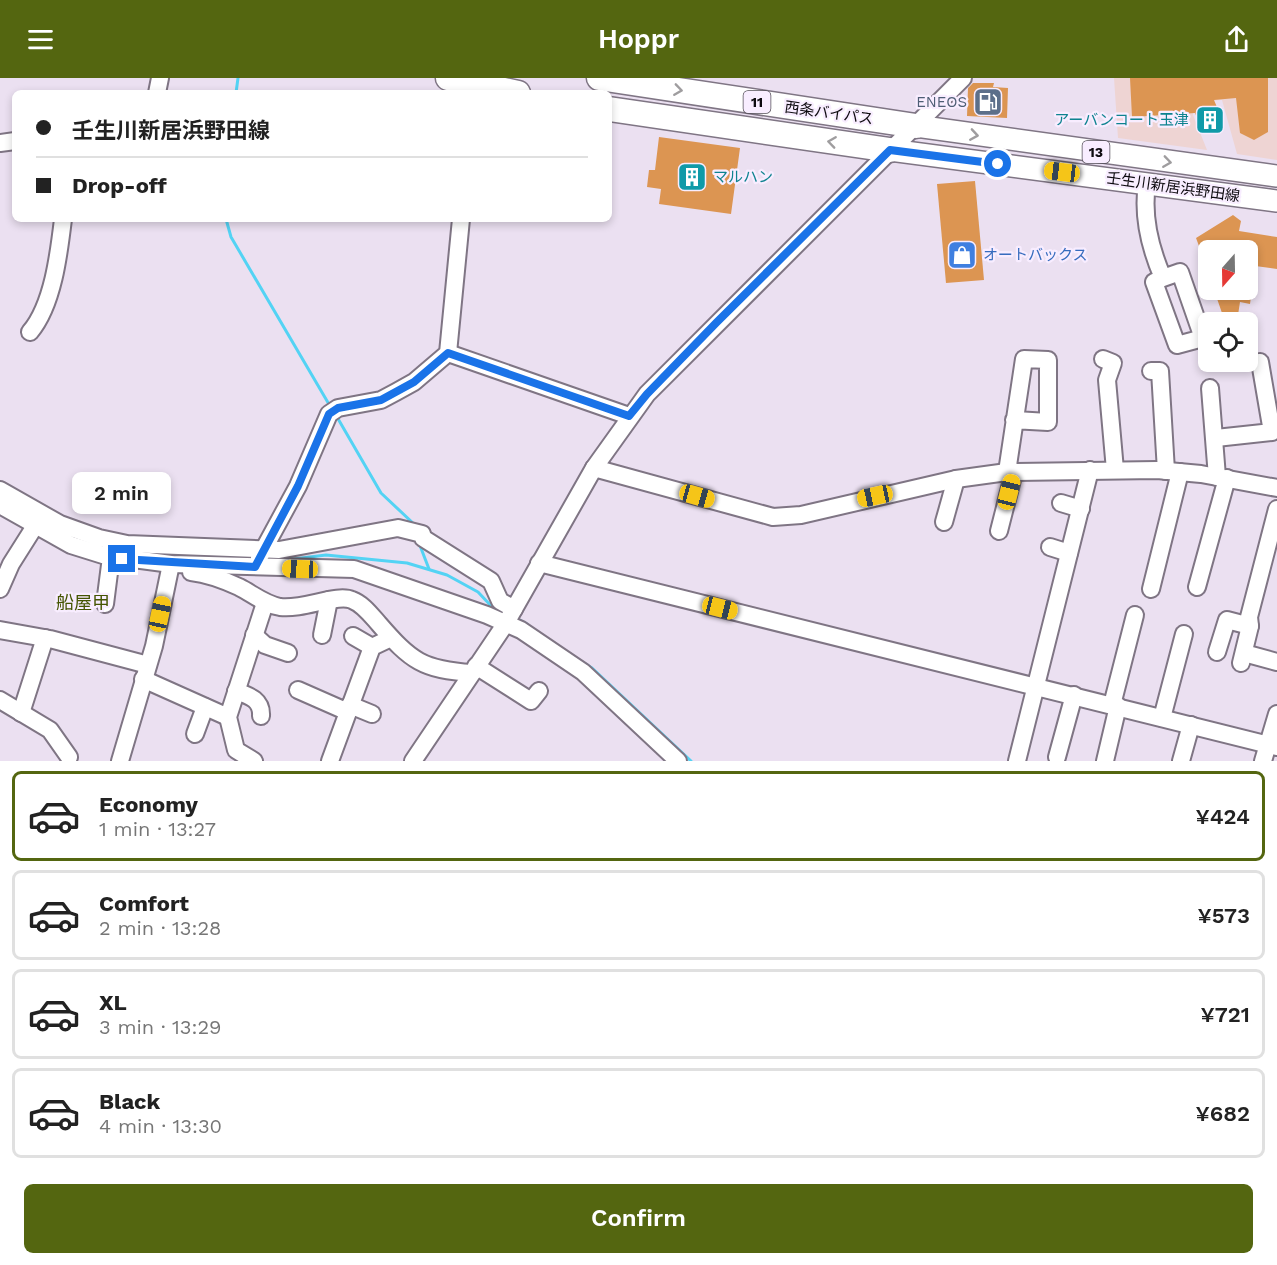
<!DOCTYPE html>
<html lang="en">
<head>
<meta charset="utf-8">
<style>
	:root { --surface:#fff; --page:#f6f6f6; --text:#222; --muted:#767676; --line:#e0e0e0; --accent:#546610 }
	body { margin:0; font-family:"Work Sans","Noto Sans JP",sans-serif; background:var(--page); color:var(--text); height:100vh; display:flex; flex-direction:column; font-size:22px; white-space:nowrap }
	* { box-sizing:border-box; margin:0 }
	p { font-size:20px; color:var(--muted) }
	.icon { flex:none; width:33px; height:33px; fill:none; stroke:currentColor; stroke-width:2; stroke-linecap:round; stroke-linejoin:round }
	.map { position:relative; height:683px; overflow:hidden }
	.side { display:flex; flex-direction:column; background:var(--surface); flex:1 }
	.side>* { flex:none }
	.guide { position:absolute; left:12px; top:12px; width:600px; height:132px; border-radius:9px; box-shadow:0 3px 9px #0003; display:grid; align-content:center; height:132px; padding:0 24px; background:var(--surface) }
	.needle { width:39px; rotate:200deg }
	.buttons { position:absolute; left:1198px; top:162px; display:grid; gap:12px }
	.buttons a { display:grid; place-items:center; width:60px; height:60px; border-radius:9px; background:var(--surface); box-shadow:0 3px 9px #0003; font-size:30px }
	.end { position:absolute; width:27px; height:27px; margin:-14px; border:8px solid #1a73e8; background:#fff; box-shadow:0 0 0 3px #fff }
	.from { border-radius:50% }
	.bubble { position:absolute; height:42px; border-radius:9px; background:var(--surface); box-shadow:0 3px 9px #0003; font-size:20px; font-weight:600; line-height:42px; text-align:center }
	.car { position:absolute; width:18px; height:36px; margin:-18px -9px; border-radius:8px; box-shadow:0 0 4px 2px #0007; background:linear-gradient(#f5c518 24%,#345 0 40%,#f5c518 0 76%,#345 0 86%,#f5c518 0) }
	.guide b { display:flex; align-items:center; gap:21px; height:57px; font-size:22px }
	.guide b+b { border-top:2px solid var(--line) }
	.guide i { width:15px; height:15px; background:var(--text) }
	ul { padding:10px 0 0; list-style:none }
	li { display:flex; align-items:center; gap:18px; height:90px; margin:0 12px 9px; padding:0 12px; border:3px solid var(--line); border-radius:9px }
	li div { flex:1 }
	li b { display:block; font-size:22px }
	li em { font-style:normal; font-weight:600 }
	li.selected { border-color:var(--accent) }
	li>.icon { width:54px; height:54px; stroke-width:1.5 }
	.action { display:flex; gap:12px; margin-top:auto; padding:12px 24px }
	.action a { flex:1; height:69px; border-radius:9px; background:var(--accent); color:#fff; font-size:24px; font-weight:600; line-height:69px; text-align:center }
	header { display:flex; justify-content:space-between; align-items:center; height:78px; padding:0 24px; background:var(--accent); color:#fff; font-size:27px; font-weight:600 }
	.map>svg:first-child { display:block }
</style>
</head>
<body>
<header><svg class="icon" aria-label="menu" viewBox="0 0 24 24"><path d="M4 6h16M4 12h16M4 18h16"/></svg>Hoppr<svg class="icon" aria-label="share" viewBox="0 0 24 24"><path d="M12 15V3M7 8l5-5 5 5M5 13v7h14v-7"/></svg></header>
<div class="map">
<svg width="1277" height="683" viewBox="0 0 1277 683">
	<rect width="100%" height="100%" fill="#ebe0f1"/>
	<!-- commercial -->
	<path fill="#eed4d3" d="M1114,0H1277V82L1237,76L1222,22L1192,24L1193,37L1207,72L1118,60Z"/>
	<g fill="none" stroke-linecap="round" stroke-linejoin="round">
		<!-- stream -->
		<g stroke="#53d3f4" stroke-width="3">
			<path d="M236,15L238,0"/>
			<path d="M226,141L231,159L330,328"/>
			<path d="M337,339L381,415L415,447"/>
			<path d="M419,465L429,491"/>
			<path d="M158,476L253,480"/>
			<path d="M266,480L294,481L326,477L407,485L447,497L478,514L494,531L505,536"/>
			<path d="M514,539L527,546"/>
			<path d="M579,582L592,590L691,683"/>
		</g>
	</g>
	<!-- building -->
	<g fill="#dc9552">
		<path d="M1130,0H1268V54L1254,62L1240,55L1236,20L1214,22L1224,46L1203,55L1195,35L1132,39Z"/>
		<path d="M973,5H994L993,9L1008,10L1007,40L967,38L968,10Z"/>
		<path d="M659,59L740,70L731,136L659,126L661,111L647,109L649,92H655Z"/>
		<path d="M975,103L984,202L946,205L937,106Z"/>
		<path d="M1233,137L1241,143L1239,153L1277,159V191L1248,187V172H1209L1208,192L1196,160Z"/>
		<path d="M1214,212H1252L1250,226L1240,224L1238,237L1222,235Z"/>
	</g>
	<g fill="none" stroke-linecap="round" stroke-linejoin="round">
		<!-- minor casing -->
		<g stroke="#7f7584" stroke-width="20">
			<g id="minor">
				<path d="M157,15L160,0"/>
				<path d="M0,65L15,63"/>
				<path d="M1147,106C1142,138 1150,170 1163,200L1180,194L1203,260L1177,267L1154,204L1163,200"/>
				<path d="M30,254C53,227 59,175 63,141"/>
				<path d="M448,275L629,338"/>
				<path d="M1103,281L1113,285L1107,302L1115,392"/>
				<path d="M1151,293H1160L1166,393"/>
				<path d="M1210,310L1217,399"/>
				<path d="M1216,360L1272,354L1260,284"/>
				<path d="M594,390L773,439L801,437L956,401L1007,394L1157,392L1201,396L1277,410"/>
				<path d="M1007,394L1024,281L1048,282V344L1014,342"/>
				<path d="M0,412L60,446L99,460L127,466L279,472L398,450L422,456L423,460L491,503L500,523L514,531"/>
				<path d="M1061,425L1081,431"/>
				<path d="M0,427L71,467L103,477L171,486L354,491L487,537L521,552L583,594L678,683"/>
				<path d="M944,444L956,401"/>
				<path d="M999,453L1014,394"/>
				<path d="M1050,469L1069,475"/>
				<path d="M259,480L298,408L329,336L338,330L381,322L396,314L414,304L448,275L461,141"/>
				<path d="M539,485L1277,669"/>
				<path d="M191,494C208,496 224,502 239,509C253,516 264,526 280,529C304,532 337,515 352,522C363,526 371,537 379,546C411,583 423,592 472,595"/>
				<path d="M1197,509L1227,400"/>
				<path d="M0,511L11,486L35,448"/>
				<path d="M1151,511L1180,394"/>
				<path d="M105,526L111,479"/>
				<path d="M0,552L50,561L148,587"/>
				<path d="M254,557L265,567L288,575"/>
				<path d="M322,557L329,522"/>
				<path d="M353,558L372,569"/>
				<path d="M1217,574L1227,542L1250,548"/>
				<path d="M1244,575L1277,584"/>
				<path d="M1241,585L1250,548L1249,539L1277,431"/>
				<path d="M476,588L531,623L539,613"/>
				<path d="M143,601L228,639"/>
				<path d="M298,612L348,634"/>
				<path d="M236,613C250,618 262,622 261,638"/>
				<path d="M0,622L50,652L69,679"/>
				<path d="M350,627L372,636"/>
				<path d="M1112,627L1135,537"/>
				<path d="M21,635L45,560"/>
				<path d="M1162,640L1184,556"/>
				<path d="M195,656L205,629"/>
				<path d="M1057,679L1074,617"/>
				<path d="M120,683L154,568L171,486"/>
				<path d="M254,683L236,672L228,639L265,525"/>
				<path d="M330,683L372,569L391,560"/>
				<path d="M413,683L506,545L594,390L647,316L963,0"/>
				<path d="M1017,683L1090,392"/>
				<path d="M1105,683L1118,628"/>
				<path d="M1181,683L1191,647"/>
				<path d="M1263,683L1277,636"/>
			</g>
		</g>
		<!-- major casing -->
		<g stroke="#7f7584" stroke-width="24">
			<g id="major">
				<path d="M916,48L1277,98"/>
				<path d="M890,72L1277,123"/>
			</g>
		</g>
		<!-- highway casing -->
		<g stroke="#7f7584" stroke-width="27">
			<g id="highway">
				<path d="M448,0L518,15"/>
				<path d="M599,0L916,48"/>
				<path d="M609,31L890,72"/>
			</g>
		</g>
		<!-- minor -->
		<use href="#minor" stroke="#fff" stroke-width="16"/>
		<!-- major -->
		<use href="#major" stroke="#fff" stroke-width="21"/>
		<!-- highway -->
		<use href="#highway" stroke="#fff" stroke-width="24"/>
	</g>
	<!-- one-way arrows -->
	<defs><path id="oneway-chevron" d="M-2-3.5L2.5 0L-2 3.5" fill="none" stroke-width="1.6" stroke-linecap="round" stroke-linejoin="round" transform="scale(1.5)"/></defs>
	<g stroke="#9f9d9f">
		<use href="#oneway-chevron" transform="translate(678 12) rotate(8)"/>
		<use href="#oneway-chevron" transform="translate(974 57) rotate(9)"/>
		<use href="#oneway-chevron" transform="translate(832 64) rotate(-172)"/>
		<use href="#oneway-chevron" transform="translate(1167 84) rotate(8)"/>
	</g>
	<g fill="none" stroke-linecap="round" stroke-linejoin="round">
		<!-- route -->
		<path stroke="#1a73e8" stroke-width="8" d="M122,481L255,489L298,408L329,336L338,330L381,322L414,304L448,275L629,338L647,316L717,244L890,72L998,86"/>
	</g>
	<!-- icons -->
	<defs>
		<g id="fuel-square" transform="scale(1.5)"><rect x="-9" y="-9" width="18" height="18" rx="4" fill="#5c6f8a" stroke="#f8edff"/><path d="M-5.5-6h7V0h2V4h1.3V-2.5L3-4.5l.8-.8L6-3V5H2.5V1h-1V6h-7ZM-4.2-4.7v3.2H.2V-4.7Z" fill="#fff"/></g>
		<g id="building-square" transform="scale(1.5)"><rect x="-9" y="-9" width="18" height="18" rx="4" fill="#0f9aa8" stroke="#f8edff"/><path d="M-4-6H4V6H1V3H-1V6H-4ZM-2.5-4.3h1.7v1.8h-1.7ZM.8-4.3h1.7v1.8H.8ZM-2.5-1h1.7V.8h-1.7ZM.8-1h1.7V.8H.8Z" fill="#fff"/></g>
		<g id="shop-square" transform="scale(1.5)"><rect x="-9" y="-9" width="18" height="18" rx="4" fill="#3f7fe0" stroke="#f8edff"/><path d="M-5-2.5h2.3a2.7 3.5 0 0 1 5.4 0H5L5.5 6h-11ZM-1.5-2.5h3a1.5 2.3 0 0 0-3 0Z" fill="#fff"/></g>
	</defs>
	<g fill-rule="evenodd">
		<use href="#fuel-square" x="988" y="24"/>
		<use href="#building-square" x="1210" y="42"/>
		<use href="#building-square" x="692" y="99"/>
		<use href="#shop-square" x="962" y="177"/>
	</g>
	<g text-anchor="middle" stroke-width="4.5" stroke-linejoin="round" paint-order="stroke">
		<!-- shield labels -->
		<g fill="#f8edff" stroke="#544f58" stroke-width="1.5">
			<rect x="743.5" y="13" width="27" height="22" rx="4.5"/>
			<rect x="1082.5" y="63" width="27" height="22" rx="4.5"/>
		</g>
		<g font-size="14" font-weight="bold" fill="#0e0b10">
			<text x="757" y="29">11</text>
			<text x="1096" y="79">13</text>
		</g>
		<!-- service labels -->
		<g font-size="15" fill="#4e5e75" stroke="#f8edff" text-anchor="end">
			<text x="967" y="29">ENEOS</text>
		</g>
		<!-- street labels -->
		<g font-size="15" fill="#0e0b10" stroke="#f8edff">
			<text transform="translate(829 35) rotate(8)" y="5">西条バイパス</text>
			<text transform="translate(1173 109) rotate(8)" y="5">壬生川新居浜野田線</text>
		</g>
		<!-- culture labels -->
		<g font-size="15" fill="#0d838f" stroke="#f8edff" text-anchor="end">
			<text x="1189" y="47">アーバンコート玉津</text>
			<text x="713" y="104" text-anchor="start">マルハン</text>
		</g>
		<!-- shop labels -->
		<g font-size="15" fill="#366cbe" stroke="#f8edff" text-anchor="start">
			<text x="983" y="182">オートバックス</text>
		</g>
		<!-- quarter labels -->
		<g font-size="18" fill="#455502" stroke="#f8edff">
			<text x="83" y="531">船屋甲</text>
		</g>
	</g>
</svg>
<div class="buttons">
<a><svg class="needle" viewBox="-14 -14 28 28"><path d="M0-13l5 13h-10z" fill="#e53935"/><path d="M0 13l5-13h-10z" fill="#767676"/></svg></a>
<a><svg class="icon" aria-label="locate" viewBox="0 0 24 24"><circle cx="12" cy="12" r="6"/><path d="M12 2v4M12 18v4M2 12h4M18 12h4"/></svg></a>
</div>
<i class="end from" style="left:998px;top:86px"></i>
<i class="end" style="left:122px;top:481px"></i>
<div class="bubble" style="left:72px;top:394px;width:99px">2 min</div>
<i class="car" style="left:1062px;top:94px;rotate:277deg"></i>
<i class="car" style="left:1009px;top:414px;rotate:14deg"></i>
<i class="car" style="left:697px;top:418px;rotate:106deg"></i>
<i class="car" style="left:875px;top:418px;rotate:258deg"></i>
<i class="car" style="left:300px;top:491px;rotate:272deg"></i>
<i class="car" style="left:720px;top:530px;rotate:104deg"></i>
<i class="car" style="left:160px;top:536px;rotate:12deg"></i>
<div class="guide">
<b><i class="from"></i>壬生川新居浜野田線</b>
<b><i></i>Drop-off</b>
</div>
</div>
<section class="side">
<ul>
<li class="selected"><svg class="icon" aria-label="car" viewBox="0 0 24 24"><path d="M5 17H2v-5l4-1 3-4h7l3 4 3 1v5h-3M9 17h6M6 11h13"/><circle cx="7" cy="17" r="2"/><circle cx="17" cy="17" r="2"/></svg><div><b>Economy</b><p>1 min · 13:27</p></div><em>¥424</em></li>
<li><svg class="icon" aria-label="car" viewBox="0 0 24 24"><path d="M5 17H2v-5l4-1 3-4h7l3 4 3 1v5h-3M9 17h6M6 11h13"/><circle cx="7" cy="17" r="2"/><circle cx="17" cy="17" r="2"/></svg><div><b>Comfort</b><p>2 min · 13:28</p></div><em>¥573</em></li>
<li><svg class="icon" aria-label="car" viewBox="0 0 24 24"><path d="M5 17H2v-5l4-1 3-4h7l3 4 3 1v5h-3M9 17h6M6 11h13"/><circle cx="7" cy="17" r="2"/><circle cx="17" cy="17" r="2"/></svg><div><b>XL</b><p>3 min · 13:29</p></div><em>¥721</em></li>
<li><svg class="icon" aria-label="car" viewBox="0 0 24 24"><path d="M5 17H2v-5l4-1 3-4h7l3 4 3 1v5h-3M9 17h6M6 11h13"/><circle cx="7" cy="17" r="2"/><circle cx="17" cy="17" r="2"/></svg><div><b>Black</b><p>4 min · 13:30</p></div><em>¥682</em></li>
</ul>
<div class="action"><a>Confirm</a></div>
</section>
</body>
</html>
